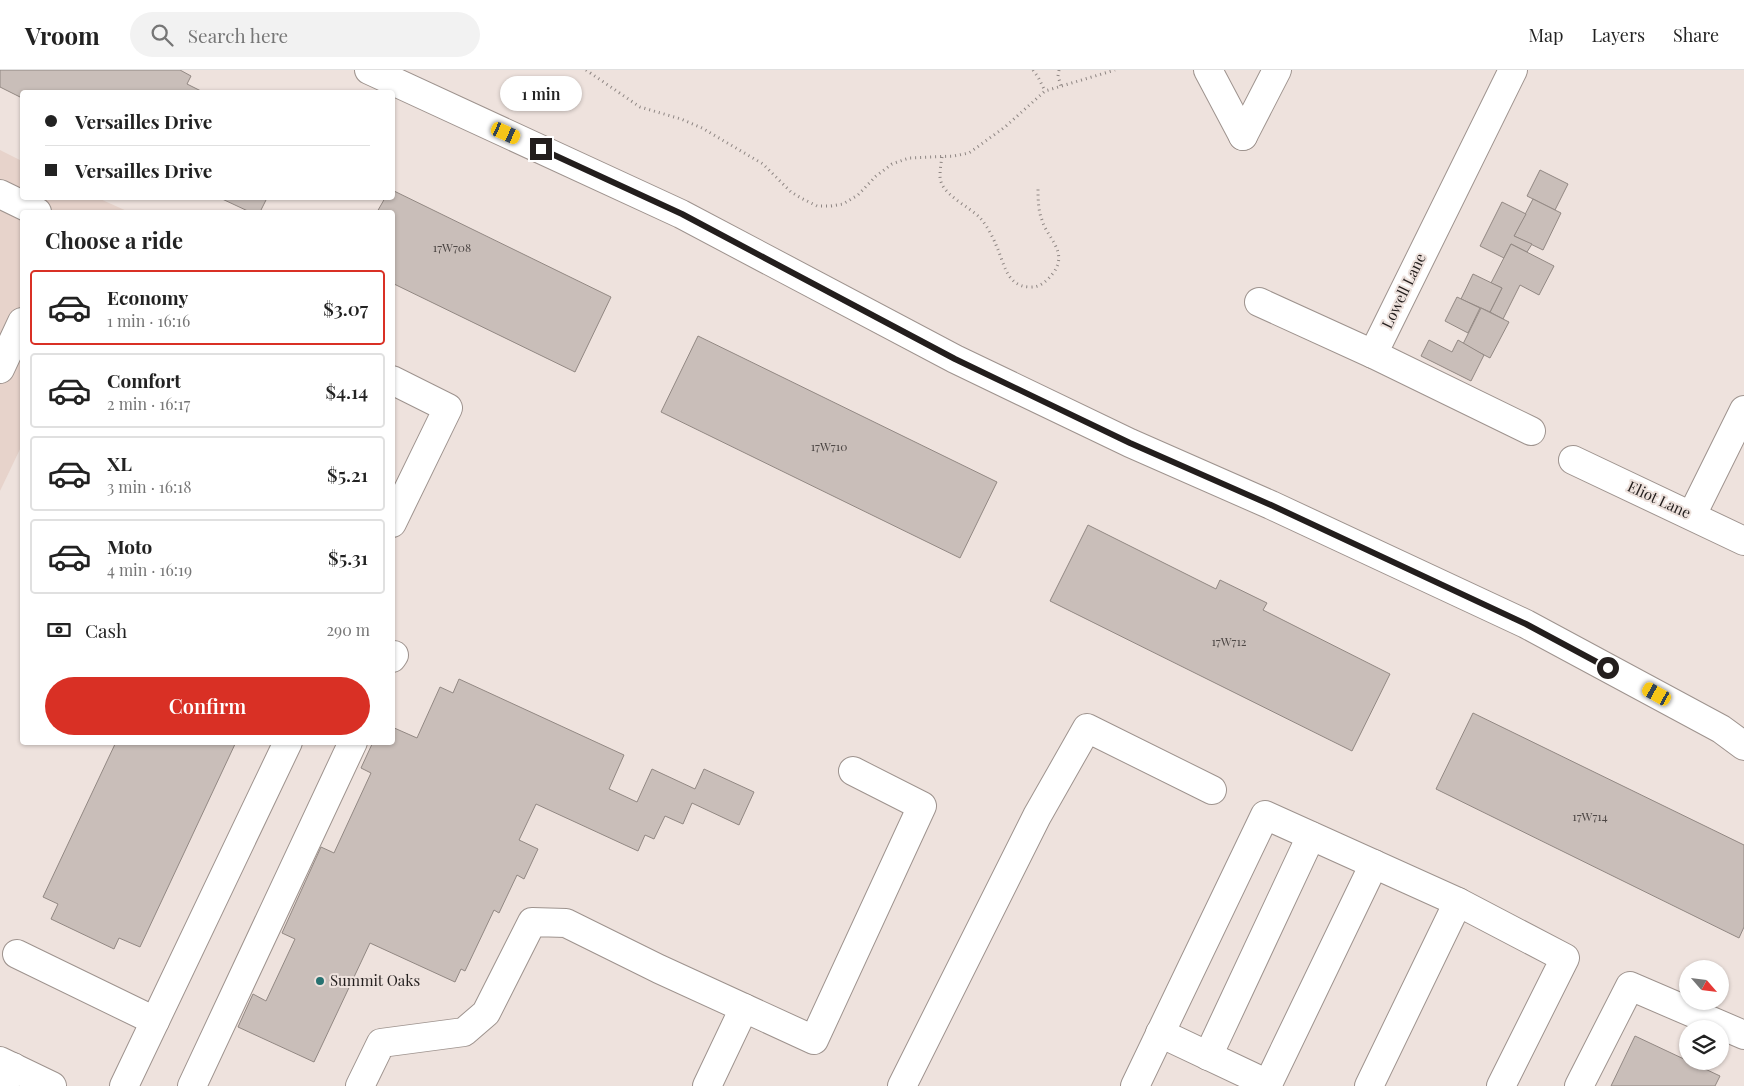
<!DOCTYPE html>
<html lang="en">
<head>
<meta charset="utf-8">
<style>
	:root { --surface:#fff; --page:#f2f2f2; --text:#222; --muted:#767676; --line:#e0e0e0; --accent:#d93025 }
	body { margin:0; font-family:"Playfair Display",serif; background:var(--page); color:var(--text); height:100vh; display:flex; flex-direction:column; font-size:19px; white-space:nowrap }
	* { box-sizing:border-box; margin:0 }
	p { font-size:16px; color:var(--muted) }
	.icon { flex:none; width:28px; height:28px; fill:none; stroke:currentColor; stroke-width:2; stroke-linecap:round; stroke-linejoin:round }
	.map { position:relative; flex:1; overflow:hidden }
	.panel { position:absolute; left:20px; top:140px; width:375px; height:535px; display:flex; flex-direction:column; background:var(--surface); border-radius:5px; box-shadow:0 1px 4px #0004 }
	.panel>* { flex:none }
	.hud { position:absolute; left:20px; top:20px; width:375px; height:110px; border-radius:5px; box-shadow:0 1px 4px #0004; display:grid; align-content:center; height:110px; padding:0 25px; background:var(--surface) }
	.needle { width:32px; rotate:118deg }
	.tools { position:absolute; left:1679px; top:890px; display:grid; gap:10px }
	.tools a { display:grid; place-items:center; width:50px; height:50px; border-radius:50%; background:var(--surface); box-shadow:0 1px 4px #0004; font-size:25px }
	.end { position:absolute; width:22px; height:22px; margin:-11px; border:6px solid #231e1d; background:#fff; box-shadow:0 0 0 2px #fff }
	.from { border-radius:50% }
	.bubble { position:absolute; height:35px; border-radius:18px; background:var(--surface); box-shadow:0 1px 4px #0004; font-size:16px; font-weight:600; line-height:35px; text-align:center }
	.car { position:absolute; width:15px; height:30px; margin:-15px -8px; border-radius:6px; box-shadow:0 0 4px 1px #0007; background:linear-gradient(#f5c518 24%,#345 0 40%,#f5c518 0 76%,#345 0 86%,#f5c518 0) }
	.hud b { display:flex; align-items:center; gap:18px; height:48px; font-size:19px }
	.hud b+b { border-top:1px solid var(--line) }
	.hud i { width:12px; height:12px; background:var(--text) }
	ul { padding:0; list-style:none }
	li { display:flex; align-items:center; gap:15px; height:75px; margin:0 10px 8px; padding:0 15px; border:2px solid var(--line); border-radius:5px }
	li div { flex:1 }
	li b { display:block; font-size:19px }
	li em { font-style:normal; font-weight:600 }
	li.active { border-color:var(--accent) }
	li>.icon { width:45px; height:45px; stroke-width:1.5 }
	h2 { padding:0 25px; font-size:22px; line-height:60px }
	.pay { display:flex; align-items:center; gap:12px; height:55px; padding:0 25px; font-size:19px }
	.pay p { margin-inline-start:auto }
	.button { display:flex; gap:10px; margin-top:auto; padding:10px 25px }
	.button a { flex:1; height:58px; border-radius:30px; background:var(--accent); color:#fff; font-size:20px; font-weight:600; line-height:58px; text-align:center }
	header { display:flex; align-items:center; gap:30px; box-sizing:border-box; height:70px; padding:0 25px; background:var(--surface); border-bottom:1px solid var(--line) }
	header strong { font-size:24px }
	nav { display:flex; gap:28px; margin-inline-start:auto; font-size:18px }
	.search { width:350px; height:45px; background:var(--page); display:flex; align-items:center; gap:12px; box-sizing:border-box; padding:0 18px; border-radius:28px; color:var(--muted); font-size:19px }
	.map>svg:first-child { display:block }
</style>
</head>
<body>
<header>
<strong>Vroom</strong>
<div class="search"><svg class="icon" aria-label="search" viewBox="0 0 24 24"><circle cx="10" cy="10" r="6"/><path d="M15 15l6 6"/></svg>Search here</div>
<nav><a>Map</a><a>Layers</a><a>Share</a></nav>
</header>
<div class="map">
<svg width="1744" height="1016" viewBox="0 0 1744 1016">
	<rect width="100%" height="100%" fill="#eee2dd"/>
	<!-- built -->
	<path fill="#e7d3cb" d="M0,80L22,91V128H98L129,142H22V375L0,421Z"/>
	<!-- building -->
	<g fill="#c9beb9" stroke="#928883">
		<path d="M0,0H180L191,6L187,14L203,22H22V28L0,17Z"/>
		<path d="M1540,100L1568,114L1555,140L1527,126Z"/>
		<path d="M392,120L611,227L575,302L392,213V142H377L385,128H392Z"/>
		<path d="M220,128H267L260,142H250Z"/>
		<path d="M1533,129L1561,143L1543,180L1514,166Z"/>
		<path d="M1502,132L1526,144L1514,166L1532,174L1527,182L1511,174L1504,188L1480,176Z"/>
		<path d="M1511,174L1554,196L1539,225L1520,215L1503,249L1490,242L1502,218L1491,213Z"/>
		<path d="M1473,204L1502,218L1490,242L1461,229Z"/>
		<path d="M1457,227L1480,238L1468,263L1445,251Z"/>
		<path d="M1481,238L1509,252L1490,288L1463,274Z"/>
		<path d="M698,266L997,412L960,488L661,342Z"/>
		<path d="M1429,270L1452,282L1458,270L1484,285L1471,311L1421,286Z"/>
		<path d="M1088,455L1216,519L1220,510L1267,533L1263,540L1390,604L1352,681L1050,531Z"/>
		<path d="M459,609L624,685L609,719L637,732L652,699L695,719L704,699L754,722L739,755L692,733L683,754L665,746L654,769L645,765L638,781L536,734L519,770L538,779L524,809L517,805L499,843L494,840L465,901L461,899L455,912L370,873L314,992L238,957L253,924L266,931L295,869L282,863L321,777L334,783L371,703L361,698L373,672H392V657L417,668L440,617L453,623Z"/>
		<path d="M1473,643L1744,775V857L1739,868L1436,719Z"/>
		<path d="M116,672H236L140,877L119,868L114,879L51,849L58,834L43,827Z"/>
		<path d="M1635,966L1720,1006L1715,1016H1611Z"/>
	</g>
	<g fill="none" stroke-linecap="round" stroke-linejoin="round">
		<!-- minor casing -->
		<g stroke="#9e938e" stroke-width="30">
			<g id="minor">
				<path d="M369,0L681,144L955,289L1130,373L1271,435L1526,554L1721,659L1744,676"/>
				<path d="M1208,0L1243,66"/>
				<path d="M1243,66L1277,0"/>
				<path d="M0,124L37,142"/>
				<path d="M1259,232L1373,284L1531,361"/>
				<path d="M1373,284L1513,0"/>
				<path d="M0,299L22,252"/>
				<path d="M392,310L448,338L392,453"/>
				<path d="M1573,390L1744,471"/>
				<path d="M1692,445L1744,340"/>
				<path d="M392,588L394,585"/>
				<path d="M17,884L155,951"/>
				<path d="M1160,963L1268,1014L1374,794"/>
				<path d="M1208,986L1311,766"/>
				<path d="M3,1016L13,997"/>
				<path d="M124,1016L288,672"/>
				<path d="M192,1016L353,672"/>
				<path d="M360,1016L381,973L464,962L486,943L532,852L566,853L659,899L814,970L922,736L853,701"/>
				<path d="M707,1016L744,938"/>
				<path d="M902,1016L1037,746L1087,658L1212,720"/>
				<path d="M1135,1016L1265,745L1458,832"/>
				<path d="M1369,1016L1458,832L1565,888L1501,1016"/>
				<path d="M1579,1016L1630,916L1744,965"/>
			</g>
		</g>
		<!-- major casing -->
		<g stroke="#9e938e" stroke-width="30">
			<path id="major" d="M0,991L52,1016"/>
		</g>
		<!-- path -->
		<g stroke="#8e8683" stroke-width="3" stroke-dasharray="1 4" stroke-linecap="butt">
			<path d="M586,0L640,37L681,49L702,58L763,94L791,122L801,128L817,136H831L843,134L858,125L876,106L892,94L909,88L954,86L969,83L1005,57L1045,21L1115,0"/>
			<path d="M1033,0L1038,7L1045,21"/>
			<path d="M1059,0L1058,6L1061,16"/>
			<path d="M942,87C941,93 940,100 940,106C940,125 970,136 981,149C987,156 993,167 996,175C1004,192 1006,216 1029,217C1040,218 1047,211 1054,202C1068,181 1047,168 1042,150C1038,140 1038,128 1038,116"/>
		</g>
		<!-- minor -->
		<use href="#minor" stroke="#fff" stroke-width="28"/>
		<!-- major -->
		<use href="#major" stroke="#fff" stroke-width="28"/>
	</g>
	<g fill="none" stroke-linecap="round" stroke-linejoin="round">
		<!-- route -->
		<path stroke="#231e1d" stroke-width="6" d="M541,79L682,144L955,289L1130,373L1271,435L1526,554L1608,598"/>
	</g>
	<!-- markers -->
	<circle fill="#277271" stroke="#eee2dd" stroke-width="2" cx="320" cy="911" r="5"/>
	<g text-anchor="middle" stroke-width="4" stroke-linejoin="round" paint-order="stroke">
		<!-- number labels -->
		<g font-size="12" fill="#4c4644">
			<text x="452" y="182">17W708</text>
			<text x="829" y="381">17W710</text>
			<text x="1229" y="576">17W712</text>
			<text x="1590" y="751">17W714</text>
		</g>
		<!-- street labels -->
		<g font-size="15" fill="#231e1d" stroke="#eee2dd">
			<text transform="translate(1404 221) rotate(-64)" y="5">Lowell Lane</text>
			<text transform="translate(1659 430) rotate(25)" y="5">Eliot Lane</text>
		</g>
		<!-- poi labels -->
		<g font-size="15" fill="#231e1d" stroke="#eee2dd" text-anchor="start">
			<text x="330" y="916">Summit Oaks</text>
		</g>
	</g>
</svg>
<div class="tools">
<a><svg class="needle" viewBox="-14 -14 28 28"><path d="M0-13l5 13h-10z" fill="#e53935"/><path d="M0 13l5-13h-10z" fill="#767676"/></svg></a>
<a><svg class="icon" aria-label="layers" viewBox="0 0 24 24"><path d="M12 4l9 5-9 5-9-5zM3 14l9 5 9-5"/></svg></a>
</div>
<i class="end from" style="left:1608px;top:598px"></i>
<i class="end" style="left:541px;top:79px"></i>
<div class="bubble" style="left:500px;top:6px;width:82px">1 min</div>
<i class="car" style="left:506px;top:63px;rotate:114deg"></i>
<i class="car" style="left:1657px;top:624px;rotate:299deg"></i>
<div class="hud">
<b><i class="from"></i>Versailles Drive</b>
<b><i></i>Versailles Drive</b>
</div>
<section class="panel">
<h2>Choose a ride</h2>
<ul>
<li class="active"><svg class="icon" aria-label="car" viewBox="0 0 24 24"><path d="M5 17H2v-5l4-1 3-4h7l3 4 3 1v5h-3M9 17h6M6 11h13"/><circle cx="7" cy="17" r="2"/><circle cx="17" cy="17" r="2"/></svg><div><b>Economy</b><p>1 min · 16:16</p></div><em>$3.07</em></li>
<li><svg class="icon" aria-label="car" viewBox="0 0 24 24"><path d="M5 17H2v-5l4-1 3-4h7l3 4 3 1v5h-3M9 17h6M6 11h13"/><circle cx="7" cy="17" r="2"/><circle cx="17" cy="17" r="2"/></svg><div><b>Comfort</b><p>2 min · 16:17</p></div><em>$4.14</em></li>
<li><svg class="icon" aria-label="car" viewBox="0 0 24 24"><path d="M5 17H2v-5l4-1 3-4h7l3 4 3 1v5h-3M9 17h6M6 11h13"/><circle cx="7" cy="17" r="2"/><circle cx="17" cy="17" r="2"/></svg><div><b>XL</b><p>3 min · 16:18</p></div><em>$5.21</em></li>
<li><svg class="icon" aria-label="car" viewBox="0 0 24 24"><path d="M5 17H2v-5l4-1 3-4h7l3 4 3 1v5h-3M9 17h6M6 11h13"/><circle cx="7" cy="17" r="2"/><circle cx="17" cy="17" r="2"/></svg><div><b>Moto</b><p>4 min · 16:19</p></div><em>$5.31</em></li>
</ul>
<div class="pay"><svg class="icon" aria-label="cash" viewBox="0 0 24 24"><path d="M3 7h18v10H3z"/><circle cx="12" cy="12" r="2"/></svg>Cash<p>290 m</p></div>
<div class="button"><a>Confirm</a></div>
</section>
</div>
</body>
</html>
